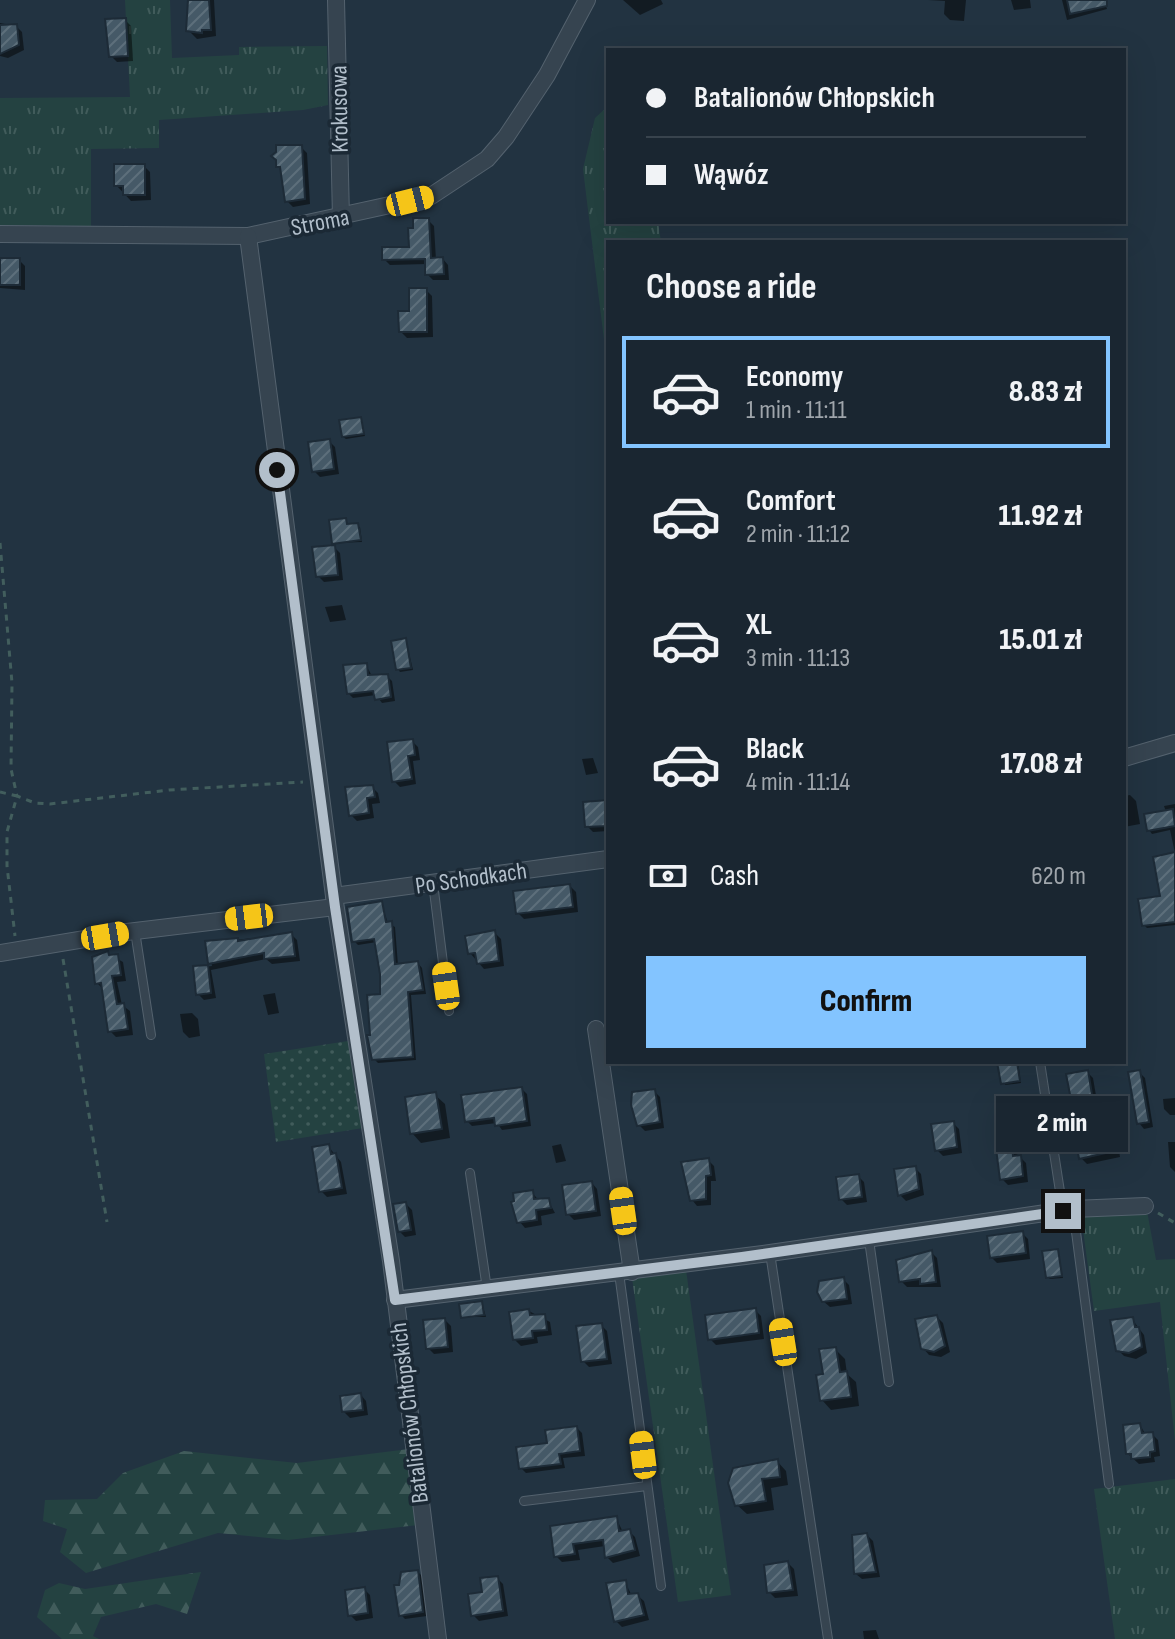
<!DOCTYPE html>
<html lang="en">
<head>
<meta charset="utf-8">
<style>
	:root { --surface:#1a2631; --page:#27323d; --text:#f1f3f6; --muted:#9fa5ab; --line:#38434d; --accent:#83c4ff }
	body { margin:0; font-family:"Sofia Sans Condensed",sans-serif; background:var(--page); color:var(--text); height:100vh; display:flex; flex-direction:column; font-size:30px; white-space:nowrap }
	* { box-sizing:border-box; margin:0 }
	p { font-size:26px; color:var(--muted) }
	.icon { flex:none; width:44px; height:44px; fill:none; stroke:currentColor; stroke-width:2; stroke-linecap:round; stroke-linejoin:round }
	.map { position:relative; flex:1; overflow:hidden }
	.sheet { position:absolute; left:606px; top:240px; width:520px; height:824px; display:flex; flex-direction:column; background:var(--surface); border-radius:0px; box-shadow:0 8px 32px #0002,0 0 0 2px var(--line) }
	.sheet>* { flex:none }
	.top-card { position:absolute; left:606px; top:48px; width:520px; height:176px; border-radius:0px; box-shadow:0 8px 32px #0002,0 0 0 2px var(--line); display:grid; align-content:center; height:176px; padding:0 40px; background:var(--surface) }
	.end { position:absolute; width:36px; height:36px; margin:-18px; border:10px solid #b2bfcb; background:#111; box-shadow:0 0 0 4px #111 }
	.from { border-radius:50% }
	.bubble { position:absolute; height:56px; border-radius:0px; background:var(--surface); box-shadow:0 8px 32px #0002,0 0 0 2px var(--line); font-size:26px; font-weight:800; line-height:56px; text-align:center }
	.car { position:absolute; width:24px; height:48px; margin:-24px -12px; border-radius:10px; box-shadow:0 0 6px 2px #0007; background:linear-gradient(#f5c518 24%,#345 0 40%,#f5c518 0 76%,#345 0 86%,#f5c518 0) }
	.top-card b { display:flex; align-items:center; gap:28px; height:76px; font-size:30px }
	.top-card b+b { border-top:2px solid var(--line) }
	.top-card i { width:20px; height:20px; background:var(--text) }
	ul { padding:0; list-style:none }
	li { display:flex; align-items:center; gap:24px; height:112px; margin:0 16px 12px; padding:0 24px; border:4px solid transparent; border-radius:0px }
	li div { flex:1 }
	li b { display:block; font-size:30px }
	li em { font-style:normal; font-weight:800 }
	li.current { border-color:var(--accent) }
	li>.icon { width:72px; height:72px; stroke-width:1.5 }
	h2 { padding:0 40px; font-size:36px; line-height:96px }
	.pay { display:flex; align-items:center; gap:20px; height:88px; padding:0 40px; font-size:30px }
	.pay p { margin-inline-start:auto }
	.cta { display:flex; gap:16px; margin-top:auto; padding:16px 40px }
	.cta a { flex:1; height:92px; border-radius:0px; background:var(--accent); color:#111; font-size:32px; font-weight:800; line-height:92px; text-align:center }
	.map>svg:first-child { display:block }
</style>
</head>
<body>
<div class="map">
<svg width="1175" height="1639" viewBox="0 0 1175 1639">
	<defs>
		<pattern id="grass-tufts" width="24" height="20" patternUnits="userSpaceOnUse" patternTransform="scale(2)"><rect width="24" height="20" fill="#244241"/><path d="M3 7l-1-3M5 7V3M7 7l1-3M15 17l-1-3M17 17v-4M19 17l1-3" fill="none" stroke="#415c5b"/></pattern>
		<pattern id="forest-firs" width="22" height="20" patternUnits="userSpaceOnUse" patternTransform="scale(2)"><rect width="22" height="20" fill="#244241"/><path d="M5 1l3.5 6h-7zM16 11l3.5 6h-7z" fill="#415c5b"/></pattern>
		<pattern id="garden-dots" width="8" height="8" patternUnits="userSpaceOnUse" patternTransform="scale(2)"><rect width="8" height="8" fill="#244241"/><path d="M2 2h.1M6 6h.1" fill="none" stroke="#415c5b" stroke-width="1.8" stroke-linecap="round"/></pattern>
		<pattern id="building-hatch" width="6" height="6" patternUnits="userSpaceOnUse" patternTransform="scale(2)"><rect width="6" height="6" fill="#455967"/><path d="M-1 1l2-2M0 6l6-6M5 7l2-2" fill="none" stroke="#5d6f7b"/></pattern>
	</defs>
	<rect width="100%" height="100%" fill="#223341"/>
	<!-- grass -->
	<g fill="url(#grass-tufts)">
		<path d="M125,0H170L172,58L239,55V47L327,46L328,105L303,110L159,120V148L91,149V226L0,225V98L130,97Z"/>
		<path d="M608,106V222H658L661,242H608V372L583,169L595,118Z"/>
		<path d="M1147,1211L1156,1260L1175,1259V1441L1160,1302L1094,1311L1081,1215Z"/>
		<path d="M686,1270L731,1595L678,1602L632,1278Z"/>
		<path d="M1175,1479V1639H1115L1094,1489Z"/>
	</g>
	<!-- forest -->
	<g fill="url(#forest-firs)">
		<path d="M409,1449L418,1525L288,1540L218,1533L86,1573L60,1552L67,1529L43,1521L45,1500L97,1499L123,1473L184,1451L297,1463Z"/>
		<path d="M201,1572L187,1614L156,1604L101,1617L93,1636L99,1639H62L37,1617L45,1590L59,1583L85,1589Z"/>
	</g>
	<!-- garden -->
	<path fill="url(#garden-dots)" d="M348,1041L363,1128L276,1142L264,1054Z"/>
	<!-- shadow -->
	<g fill="#0007">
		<path d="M189,0H214L216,36L197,39L188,30Z"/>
		<path d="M623,0H661L663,4L640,15Z"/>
		<path d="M928,0H966L964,21L950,20L944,14L945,1Z"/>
		<path d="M1011,0H1030L1031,8L1014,10Z"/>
		<path d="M1062,0H1104L1107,9L1067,20Z"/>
		<path d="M125,20L131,26L133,61L117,62L111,56Z"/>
		<path d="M0,23L16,26L22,32L24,50L8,58L0,56Z"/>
		<path d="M301,147L307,153L310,204L293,207L287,201L283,171L278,166Z"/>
		<path d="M144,166L150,172L151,200L131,201L116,185Z"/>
		<path d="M428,220L434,226L436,260L443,259L448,265L449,280H433L427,274V264L390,265L384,259L411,249Z"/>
		<path d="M0,260H19L25,266V290L0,288Z"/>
		<path d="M426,290L432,296L433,337L407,338L401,332Z"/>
		<path d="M361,419L365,436L346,439L343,437Z"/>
		<path d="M329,441L335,447L339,474L320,477L314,471Z"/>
		<path d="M346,520L349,526L360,527L362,542L334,543Z"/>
		<path d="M334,547L340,553L343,580L324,582L318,576Z"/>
		<path d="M342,605L346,620L330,622L325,607Z"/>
		<path d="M406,640L413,670L400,672L398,669Z"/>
		<path d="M366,665L372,676H387L392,681L395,701L382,703L376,695L353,698L348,693Z"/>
		<path d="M412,741L418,747L420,760L413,761L416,784L400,787L394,781Z"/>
		<path d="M593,758L598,773L586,775L582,759Z"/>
		<path d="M372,787L378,793L380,803L372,804L374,818L357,821L351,815Z"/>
		<path d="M1130,795L1136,801L1140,824L1124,827V796Z"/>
		<path d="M608,802V831L593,832L587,826Z"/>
		<path d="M1175,804V853L1170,830L1152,834L1149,830L1166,812L1164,806Z"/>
		<path d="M1175,854V925L1147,928L1144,925L1163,898Z"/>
		<path d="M570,886L576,892L578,912L524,919L518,913Z"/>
		<path d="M381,903L388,923L395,927L398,965L418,963L422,968L426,994L411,995L416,1060L378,1063L374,1059L372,1036L382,996V974L377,942L358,945L354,941Z"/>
		<path d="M495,933L501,939L504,966L484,969L470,953Z"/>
		<path d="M291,934L297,940L300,961L272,964L266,959L211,970L216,998L204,1000L198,994L195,968L212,966L207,943Z"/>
		<path d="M107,953L123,962L126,981L117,982L122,1005L130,1011L133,1035L116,1037L110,1031L103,989L97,983Z"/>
		<path d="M275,993L279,1013L268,1015L263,995Z"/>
		<path d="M192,1013L198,1019L200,1036L189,1038L183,1032L180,1014Z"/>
		<path d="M999,1062H1018L1021,1083L1005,1085Z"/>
		<path d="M1087,1072L1093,1078L1099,1113L1081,1115L1075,1109Z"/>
		<path d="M1139,1072L1145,1078L1153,1127L1144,1129L1139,1123Z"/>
		<path d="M522,1089L527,1094L531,1126L502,1130L497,1123L472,1126L467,1121Z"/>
		<path d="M654,1091L660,1097L664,1128L645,1131L639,1125Z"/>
		<path d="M435,1095L445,1104L450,1138L421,1143L412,1133Z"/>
		<path d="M1175,1098V1115H1170L1164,1109L1163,1099Z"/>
		<path d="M953,1123L959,1129L962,1153L943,1156L937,1150Z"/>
		<path d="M1111,1132L1117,1138L1120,1157L1087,1164L1081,1158Z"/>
		<path d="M1168,1142H1175V1172L1170,1167Z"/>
		<path d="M561,1144L566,1161L556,1163L552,1146Z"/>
		<path d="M328,1146L341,1162L347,1194L327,1197L321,1191Z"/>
		<path d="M1011,1148L1026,1163L1028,1182L1008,1185L1002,1179Z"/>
		<path d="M708,1160L714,1166L716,1181H711V1205L697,1206L688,1195L683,1163Z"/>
		<path d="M915,1168L921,1174L924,1195L906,1201L900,1195L896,1171Z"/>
		<path d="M858,1176L864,1182L867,1202L847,1205L841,1199Z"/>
		<path d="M592,1183L597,1189L601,1216L574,1220L568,1214Z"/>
		<path d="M532,1192L539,1201L548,1200L555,1213L541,1216L542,1225L525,1228L519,1221Z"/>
		<path d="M406,1204L412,1210L416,1235L405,1237L399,1231Z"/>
		<path d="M1022,1233L1028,1239L1030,1259L997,1263L991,1257Z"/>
		<path d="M1058,1251L1063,1278L1050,1279L1047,1277Z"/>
		<path d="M931,1252L937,1258L941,1287H907L901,1281Z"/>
		<path d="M843,1279L849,1285L852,1304L830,1307L823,1301Z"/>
		<path d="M482,1303L486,1317H463Z"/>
		<path d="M755,1310L761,1316L764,1339L716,1345L710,1339Z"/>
		<path d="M529,1311L550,1322L552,1335L537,1337L538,1343L521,1346L515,1340Z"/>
		<path d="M937,1317L943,1323L950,1352L941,1357L929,1355L923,1348Z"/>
		<path d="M1132,1319L1144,1335L1147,1353L1136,1359L1124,1356L1118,1350Z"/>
		<path d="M445,1320L451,1326L453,1352L434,1354L428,1348Z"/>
		<path d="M601,1325L607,1331L612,1364L589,1367L583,1361Z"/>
		<path d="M835,1349L845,1359L847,1374L856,1382L859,1406L831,1410L822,1400Z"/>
		<path d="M361,1395L366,1401L368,1415L350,1418L344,1412Z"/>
		<path d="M1140,1425L1146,1435L1152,1434L1158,1440L1160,1456L1154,1457L1155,1462L1139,1464L1128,1454Z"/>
		<path d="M577,1428L582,1433L585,1456L563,1458L565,1468L526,1473L521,1468Z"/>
		<path d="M777,1461L786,1471L788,1485L771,1488L774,1510L747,1514L737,1505Z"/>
		<path d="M616,1518L623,1532L629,1531L635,1537L640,1556L613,1563L607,1557L605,1546L578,1550L580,1560L562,1562L556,1556L552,1528Z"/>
		<path d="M867,1535L873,1541L880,1577L862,1579L856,1574Z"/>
		<path d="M788,1563L794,1569L798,1596L775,1598L769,1592Z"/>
		<path d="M418,1572L422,1576L427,1616L405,1619L401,1615Z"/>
		<path d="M497,1578L503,1584L508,1616L479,1621L473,1615Z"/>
		<path d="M625,1582L632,1596L637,1595L644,1601L649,1620L622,1627L616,1621Z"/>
		<path d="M364,1589L370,1595L373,1618L356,1621L350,1615Z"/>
		<path d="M876,1630L879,1639H864L863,1631Z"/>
	</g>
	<!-- building -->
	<g fill="url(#building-hatch)" stroke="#1d2b37" stroke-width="2">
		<path d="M188,0H209L211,30H202V33L186,31Z"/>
		<path d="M1067,0H1107V6L1070,14Z"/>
		<path d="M126,18L128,56L109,57L105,19Z"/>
		<path d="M17,24L19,45L0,54V25Z"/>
		<path d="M276,145H302L305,199L285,202L280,167H276V160L271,156L276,152Z"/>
		<path d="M114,164H145V195H123V186H114Z"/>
		<path d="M413,218H429L431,258L443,257L444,274L425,275V259L382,260V247H409L408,228H413Z"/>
		<rect x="0" y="258" width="20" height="27"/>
		<path d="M409,288H427V332H399L398,311H409Z"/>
		<path d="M361,417L364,434L342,437L339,420Z"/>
		<path d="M330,439L334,469L312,472L308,442Z"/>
		<path d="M346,518L347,524L358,523L361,540L332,544L329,520Z"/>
		<path d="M335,545L338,575L316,577L312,547Z"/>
		<path d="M406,638L411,668L396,670L391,641Z"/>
		<path d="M367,663L368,675L388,674L391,697L375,700L373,691L347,694L343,665Z"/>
		<path d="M413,739L415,755L408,756L412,779L392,782L387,742Z"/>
		<path d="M373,785L375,797L367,798L369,813L349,816L345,787Z"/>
		<path d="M608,800V826L585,827L583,802Z"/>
		<path d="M1173,809L1175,826L1147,831L1144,814Z"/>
		<path d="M1175,852V922L1142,926L1138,899L1160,896L1153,857Z"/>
		<path d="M570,884L573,907L516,914L513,891Z"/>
		<path d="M382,901L386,922L392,921L395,964L418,961L423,990L408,992L413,1057L372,1060L367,1035H370L367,995L380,994V974L374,939L352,942L347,907Z"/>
		<path d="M495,930L499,961L477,964L475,953L468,954L465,936Z"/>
		<path d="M292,932L295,956L264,959V953L208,964L205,941L238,938V941Z"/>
		<path d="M108,951L109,955L118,954L121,975L112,976L117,1004L124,1003L128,1029L108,1032L101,983L95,984L92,957Z"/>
		<path d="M208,965L211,993L196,995L193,966Z"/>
		<path d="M997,1062H1017L1020,1081L1001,1084Z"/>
		<path d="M1088,1070L1094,1107L1073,1110L1066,1074Z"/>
		<path d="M1140,1070L1149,1122L1137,1124L1128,1072Z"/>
		<path d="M522,1087L527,1121L495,1126L494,1118L465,1122L461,1095Z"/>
		<path d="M655,1089L660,1122L637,1126L631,1105L632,1092Z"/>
		<path d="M436,1092L442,1129L410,1134L405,1097Z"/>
		<path d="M954,1121L957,1147L935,1151L931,1124Z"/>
		<path d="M1112,1130L1115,1151L1079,1159L1075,1135Z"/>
		<path d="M329,1144L331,1154L336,1153L342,1188L319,1192L312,1147Z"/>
		<path d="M1012,1146L1013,1156L1021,1155L1023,1176L1000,1180L996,1148Z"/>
		<path d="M709,1158L711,1175L706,1176V1199L690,1201L681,1162Z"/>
		<path d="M916,1166L919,1189L898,1196L894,1169Z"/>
		<path d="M859,1174L862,1197L839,1200L836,1177Z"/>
		<path d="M592,1181L596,1211L566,1215L562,1185Z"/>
		<path d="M533,1190L534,1199L549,1198L551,1208L536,1210L537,1220L517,1223L511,1202L514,1201L513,1193Z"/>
		<path d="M406,1202L411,1230L398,1232L393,1204Z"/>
		<path d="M1023,1231L1026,1253L990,1258L987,1236Z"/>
		<path d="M1058,1249L1062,1276L1046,1278L1042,1251Z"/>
		<path d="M932,1250L936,1282L920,1284V1279L899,1282L896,1260Z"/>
		<path d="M844,1277L847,1299L822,1302L817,1292L819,1281Z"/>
		<path d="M482,1301L484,1315L461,1318L459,1304Z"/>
		<path d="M756,1308L759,1333L708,1340L705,1315Z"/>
		<path d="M529,1309L530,1315L545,1314L547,1330L532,1331L533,1338L513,1340L509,1312Z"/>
		<path d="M937,1315L945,1346L934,1352L921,1349L915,1319Z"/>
		<path d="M1133,1317L1135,1327H1139L1142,1347L1129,1353L1116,1351L1110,1320Z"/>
		<path d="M445,1318L448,1347L426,1349L423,1320Z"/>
		<path d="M602,1323L607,1359L581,1362L576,1326Z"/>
		<path d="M836,1347L840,1372L847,1371L851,1397L820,1401L816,1375L823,1374L819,1349Z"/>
		<path d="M361,1393L363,1410L342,1412L340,1396Z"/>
		<path d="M1140,1423L1142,1433L1153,1432L1155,1451L1150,1452V1457L1131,1459V1454H1126L1123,1425Z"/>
		<path d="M577,1426L580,1451L559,1454L561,1464L519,1469L516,1447L547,1443L545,1430Z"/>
		<path d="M778,1459L780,1477L762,1479L766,1501L735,1506L728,1483L733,1468Z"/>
		<path d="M617,1516L619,1531L630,1529L635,1550L605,1558L603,1540L573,1544L575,1554L554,1557L550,1526Z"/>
		<path d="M867,1533L876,1572L854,1574L852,1535Z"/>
		<path d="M788,1561L793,1590L767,1593L764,1565Z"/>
		<path d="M418,1570L423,1612L399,1616L394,1585H399L401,1572Z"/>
		<path d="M498,1576L503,1611L471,1616L468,1594L482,1592L480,1578Z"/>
		<path d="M626,1580L628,1594L638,1593L644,1615L614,1622L606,1583Z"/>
		<path d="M365,1587L368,1613L348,1616L345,1590Z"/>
	</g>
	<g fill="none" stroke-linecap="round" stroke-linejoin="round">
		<!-- service casing -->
		<g stroke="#54626e" stroke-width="10">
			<g id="service">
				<path d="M433,883L449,1011"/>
				<path d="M135,931L151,1035"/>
				<path d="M1040,1062L1063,1211"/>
				<path d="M470,1173L487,1289"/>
				<path d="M1073,1209L1109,1484"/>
				<path d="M869,1240L889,1382"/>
				<path d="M770,1253L828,1639"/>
				<path d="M619,1273L661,1586"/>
				<path d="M524,1501L647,1486"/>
			</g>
		</g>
		<!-- minor casing -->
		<g stroke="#54626e" stroke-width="18">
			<g id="minor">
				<path d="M336,0L341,218"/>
				<path d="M0,234L248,236L431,196L487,159L506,137L547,75L587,0"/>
				<path d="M248,236L334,896L391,1261L438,1639"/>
				<path d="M1124,758L1175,743"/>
				<path d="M334,896L608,859"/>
				<path d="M0,953L127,932L335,907"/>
				<path d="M596,1029L632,1272"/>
				<path d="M395,1300L770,1253L1073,1209L1145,1206"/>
			</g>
		</g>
		<!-- path -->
		<g stroke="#425e5d" stroke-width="3" stroke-dasharray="6 6" stroke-linecap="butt">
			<path d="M0,543L12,683L11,769L17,796L35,803L50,804L169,790L303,782"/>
			<path d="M0,792L17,796L7,832V866L15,936"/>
			<path d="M63,959L107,1222"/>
			<path d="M1158,1213L1175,1223"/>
		</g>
		<!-- service -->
		<use href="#service" stroke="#364450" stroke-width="8"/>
		<!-- minor -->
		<use href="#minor" stroke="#364450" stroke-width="16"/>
	</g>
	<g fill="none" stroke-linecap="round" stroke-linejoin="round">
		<!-- route -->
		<path stroke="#b2bfcb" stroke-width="10" d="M277,470L335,907L395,1300L742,1257L1063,1211"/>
	</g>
	<g text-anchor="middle" stroke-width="7" stroke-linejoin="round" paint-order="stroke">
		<!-- street labels -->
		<g font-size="24" fill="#b2bfcb" stroke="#1b2935">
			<text transform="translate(339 109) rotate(-91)" y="8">Krokusowa</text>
			<text transform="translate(320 222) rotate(-11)" y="8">Stroma</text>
			<text transform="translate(471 878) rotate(-8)" y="8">Po Schodkach</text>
			<text transform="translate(409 1413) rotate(-97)" y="8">Batalionów Chłopskich</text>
		</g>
	</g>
</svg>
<i class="end from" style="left:277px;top:470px"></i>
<i class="end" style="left:1063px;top:1211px"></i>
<div class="bubble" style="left:996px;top:1096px;width:132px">2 min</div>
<i class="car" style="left:410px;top:201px;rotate:76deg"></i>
<i class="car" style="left:249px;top:917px;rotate:263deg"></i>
<i class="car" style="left:105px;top:936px;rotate:80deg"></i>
<i class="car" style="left:446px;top:986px;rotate:352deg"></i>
<i class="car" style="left:623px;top:1211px;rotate:352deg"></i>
<i class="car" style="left:783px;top:1342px;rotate:351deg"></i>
<i class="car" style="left:643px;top:1455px;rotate:353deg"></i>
<div class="top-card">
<b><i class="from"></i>Batalionów Chłopskich</b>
<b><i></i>Wąwóz</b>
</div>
<section class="sheet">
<h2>Choose a ride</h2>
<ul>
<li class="current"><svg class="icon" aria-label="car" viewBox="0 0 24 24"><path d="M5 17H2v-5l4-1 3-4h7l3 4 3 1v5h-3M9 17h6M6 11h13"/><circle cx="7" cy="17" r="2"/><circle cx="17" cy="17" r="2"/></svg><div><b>Economy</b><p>1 min · 11:11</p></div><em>8.83 zł</em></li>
<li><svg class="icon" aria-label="car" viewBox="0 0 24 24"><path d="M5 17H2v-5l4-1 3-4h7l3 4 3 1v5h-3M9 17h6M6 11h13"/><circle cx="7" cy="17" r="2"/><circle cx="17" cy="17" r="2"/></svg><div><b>Comfort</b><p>2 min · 11:12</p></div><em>11.92 zł</em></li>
<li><svg class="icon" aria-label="car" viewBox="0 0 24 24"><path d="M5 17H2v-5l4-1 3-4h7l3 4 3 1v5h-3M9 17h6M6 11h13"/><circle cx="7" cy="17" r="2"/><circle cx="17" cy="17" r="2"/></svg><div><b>XL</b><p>3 min · 11:13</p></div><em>15.01 zł</em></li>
<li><svg class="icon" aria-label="car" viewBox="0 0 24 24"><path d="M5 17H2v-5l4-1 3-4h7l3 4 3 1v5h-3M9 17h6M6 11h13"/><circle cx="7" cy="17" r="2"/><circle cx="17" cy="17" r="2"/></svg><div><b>Black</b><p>4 min · 11:14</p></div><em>17.08 zł</em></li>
</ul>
<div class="pay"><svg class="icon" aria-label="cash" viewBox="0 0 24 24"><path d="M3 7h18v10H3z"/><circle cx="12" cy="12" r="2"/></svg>Cash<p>620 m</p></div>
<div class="cta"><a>Confirm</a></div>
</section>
</div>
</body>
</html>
